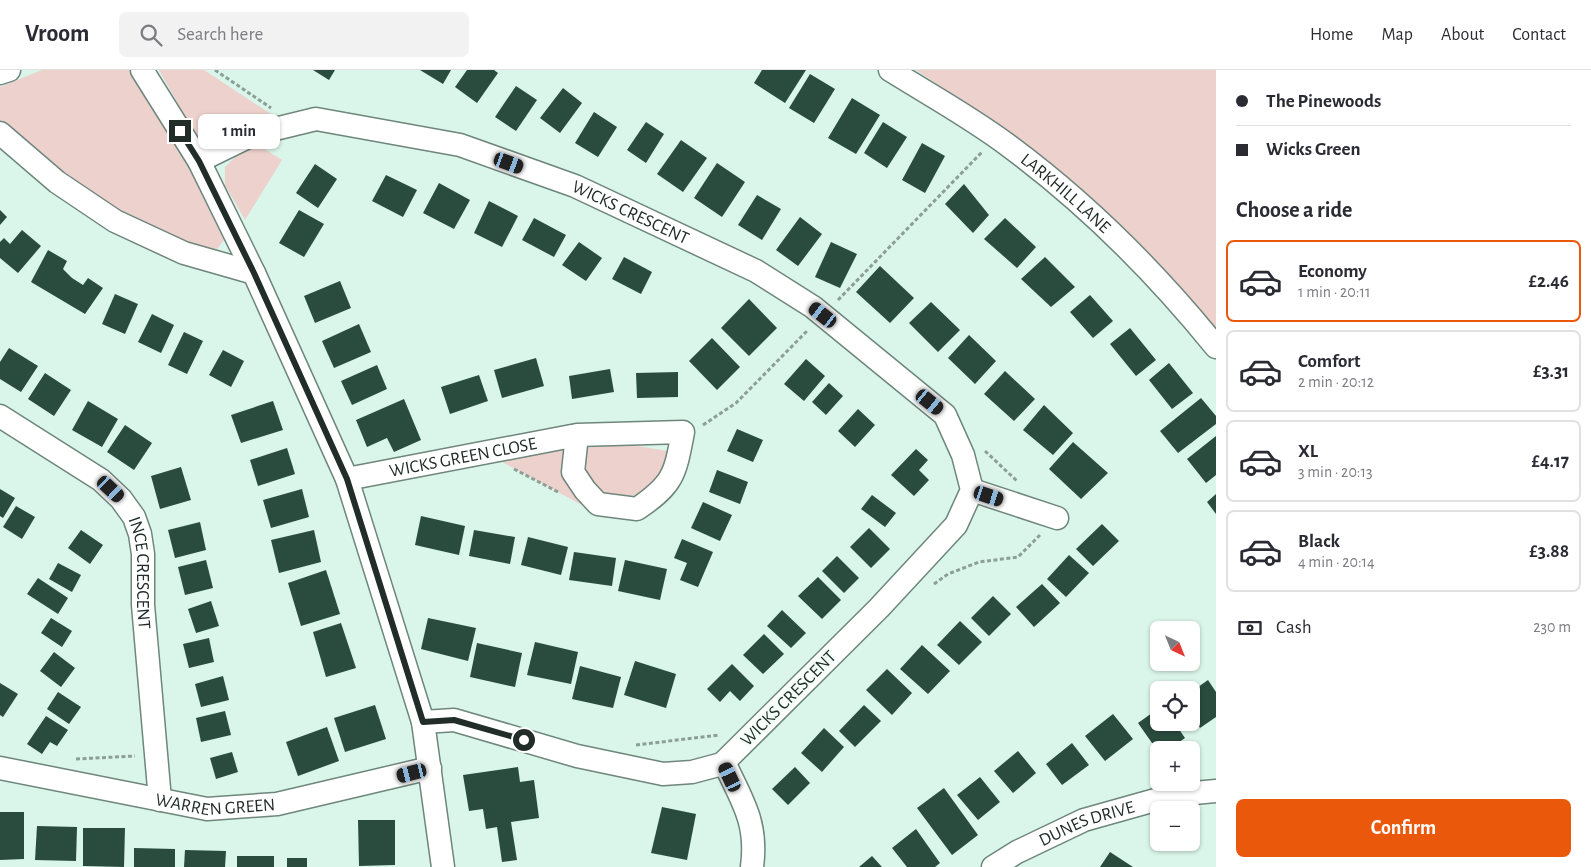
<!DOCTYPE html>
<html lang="en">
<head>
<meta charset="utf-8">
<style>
	:root { --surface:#fff; --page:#f2f2f3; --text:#2b2b33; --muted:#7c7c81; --line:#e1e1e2; --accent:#ea580c }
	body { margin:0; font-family:"Alegreya Sans",sans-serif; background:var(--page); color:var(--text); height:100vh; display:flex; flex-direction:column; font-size:19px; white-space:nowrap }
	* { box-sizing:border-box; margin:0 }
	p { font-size:16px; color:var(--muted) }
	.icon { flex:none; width:28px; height:28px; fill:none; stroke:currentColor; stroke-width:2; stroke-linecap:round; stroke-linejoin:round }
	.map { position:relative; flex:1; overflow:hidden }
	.sheet { display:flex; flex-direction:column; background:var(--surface); width:375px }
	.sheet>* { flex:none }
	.banner { display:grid; align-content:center; height:110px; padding:0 20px; background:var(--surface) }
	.needle { width:32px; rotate:137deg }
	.tools { position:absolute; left:1150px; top:551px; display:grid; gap:10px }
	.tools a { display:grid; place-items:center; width:50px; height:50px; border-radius:8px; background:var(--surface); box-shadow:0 1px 4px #0004; font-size:25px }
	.end { position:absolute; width:22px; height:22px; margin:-11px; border:6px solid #222c28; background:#fff; box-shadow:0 0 0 2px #fff }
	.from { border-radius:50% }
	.bubble { position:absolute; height:35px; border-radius:8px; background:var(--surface); box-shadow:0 1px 4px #0004; font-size:16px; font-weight:700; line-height:35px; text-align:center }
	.car { position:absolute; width:15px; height:30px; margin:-15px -8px; border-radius:6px; box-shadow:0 0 4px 1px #0007; background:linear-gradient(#222 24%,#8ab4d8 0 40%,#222 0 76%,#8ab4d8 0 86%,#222 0) }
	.banner b { display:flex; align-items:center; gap:18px; height:48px; font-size:19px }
	.banner b+b { border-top:1px solid var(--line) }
	.banner i { width:12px; height:12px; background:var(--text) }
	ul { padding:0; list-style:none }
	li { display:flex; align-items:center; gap:15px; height:82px; margin:0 10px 8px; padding:0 10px; border:2px solid var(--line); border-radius:8px }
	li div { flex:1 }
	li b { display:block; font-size:19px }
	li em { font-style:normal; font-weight:700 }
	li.active { border-color:var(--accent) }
	li>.icon { width:45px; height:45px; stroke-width:1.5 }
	h2 { padding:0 20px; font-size:22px; line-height:60px }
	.pay { display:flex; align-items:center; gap:12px; height:55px; padding:0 20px; font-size:19px }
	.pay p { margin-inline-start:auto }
	.action { display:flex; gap:10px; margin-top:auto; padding:10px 20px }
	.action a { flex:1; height:58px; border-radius:8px; background:var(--accent); color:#fff; font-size:20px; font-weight:700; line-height:58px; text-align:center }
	header { display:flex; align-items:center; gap:30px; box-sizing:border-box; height:70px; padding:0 25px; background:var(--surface); border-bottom:1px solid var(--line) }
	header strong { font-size:24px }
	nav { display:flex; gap:28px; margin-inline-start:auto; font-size:18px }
	.search { width:350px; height:45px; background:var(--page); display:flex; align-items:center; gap:12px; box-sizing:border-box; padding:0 18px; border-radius:8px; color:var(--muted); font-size:19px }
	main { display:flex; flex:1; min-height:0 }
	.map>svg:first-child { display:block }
</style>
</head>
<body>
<header>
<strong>Vroom</strong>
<div class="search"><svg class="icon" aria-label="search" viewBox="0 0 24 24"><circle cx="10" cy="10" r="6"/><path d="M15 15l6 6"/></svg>Search here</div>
<nav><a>Home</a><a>Map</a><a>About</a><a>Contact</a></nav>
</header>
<main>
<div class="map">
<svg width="1216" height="797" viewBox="0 0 1216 797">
	<rect width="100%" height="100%" fill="#daf5ea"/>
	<!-- green -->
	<g fill="#edd1cd">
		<path d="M42,0H133L192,104L224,170L217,179L205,180L113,142L0,53V17Z"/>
		<path d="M159,0H204L274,46L204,70L193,61Z"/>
		<path d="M916,0H1216V264L1163,198L1051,97L1014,66Z"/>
		<path d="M258,75L282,90L245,150L225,115V97L240,82Z"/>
		<path d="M626,374L667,381L663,402L640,424L598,434H580L493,387Z"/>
	</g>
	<!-- building -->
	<g fill="#294c3f">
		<path d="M313,0H335L329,10Z"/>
		<path d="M420,0H451L443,14Z"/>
		<path d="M467,0H494L498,3L477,33L455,17Z"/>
		<path d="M762,0H806L785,33L754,13Z"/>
		<path d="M810,4L835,19L814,53L789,38Z"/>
		<path d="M516,16L537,30L516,61L495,47Z"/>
		<path d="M563,18L582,33L560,63L540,48Z"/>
		<path d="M852,28L880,45L856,84L828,68Z"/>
		<path d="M594,42L617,57L598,87L575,73Z"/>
		<path d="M646,52L664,64L646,93L627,80Z"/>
		<path d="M883,52L907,67L887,98L864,83Z"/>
		<path d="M681,70L707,88L683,122L657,104Z"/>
		<path d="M922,73L945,86L925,123L902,110Z"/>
		<path d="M717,93L745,112L722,147L694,128Z"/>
		<path d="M315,94L337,109L318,138L296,123Z"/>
		<path d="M386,105L417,120L403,147L372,131Z"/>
		<path d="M439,113L470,130L454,159L423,143Z"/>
		<path d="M964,114L989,145L973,163L945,134Z"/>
		<path d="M757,125L781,139L762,170L738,155Z"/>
		<path d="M489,131L518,146L502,177L474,163Z"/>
		<path d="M0,140L7,147L0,155Z"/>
		<path d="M299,140L324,154L304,187L279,173Z"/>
		<path d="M800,147L822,164L798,196L776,180Z"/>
		<path d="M534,148L566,165L554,187L522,170Z"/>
		<path d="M1005,148L1036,177L1017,198L984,169Z"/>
		<path d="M22,160L41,176L18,203L0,188V172L4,168L10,174Z"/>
		<path d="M579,172L602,188L586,211L562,195Z"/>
		<path d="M831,172L857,184L840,218L815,207Z"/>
		<path d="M48,180L67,191L63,199L72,208L83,215L88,208L103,218L85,244L31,212Z"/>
		<path d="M624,187L652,202L641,224L612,209Z"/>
		<path d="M1045,187L1075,217L1051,237L1021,209Z"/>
		<path d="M880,196L914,228L890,253L856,222Z"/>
		<path d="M340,211L351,238L315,253L304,226Z"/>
		<path d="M115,224L138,234L125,264L102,254Z"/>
		<path d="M1090,225L1113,251L1093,268L1070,242Z"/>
		<path d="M749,229L777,258L749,286L721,258Z"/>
		<path d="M931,232L960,260L938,282L909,253Z"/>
		<path d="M152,244L174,255L161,283L138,272Z"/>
		<path d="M359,254L371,282L334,298L322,271Z"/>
		<path d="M1130,258L1156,290L1136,306L1110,274Z"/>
		<path d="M184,262L203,271L187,304L168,295Z"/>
		<path d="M969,265L996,291L975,314L948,288Z"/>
		<path d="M712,268L740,297L717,320L689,291Z"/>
		<path d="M9,278L38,296L21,322L0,309V292Z"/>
		<path d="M223,280L244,291L231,317L209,305Z"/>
		<path d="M536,288L544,316L502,328L494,300Z"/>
		<path d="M806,289L825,306L804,331L784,314Z"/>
		<path d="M1169,293L1193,323L1172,339L1149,310Z"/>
		<path d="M377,295L387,319L352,335L341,311Z"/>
		<path d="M610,299L614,322L572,329L569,306Z"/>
		<path d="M1005,301L1035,329L1014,351L984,324Z"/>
		<path d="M678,302V327L637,328L636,303Z"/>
		<path d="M45,303L71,320L54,346L28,329Z"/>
		<path d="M479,305L488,331L450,344L441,317Z"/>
		<path d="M829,313L843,326L826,345L812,332Z"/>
		<path d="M1201,328L1216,346V354L1178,383L1160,361Z"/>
		<path d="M404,329L421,370L394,382L387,368L367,377L356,350Z"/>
		<path d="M88,331L118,349L102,377L72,360Z"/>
		<path d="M273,331L283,360L241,373L231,345Z"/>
		<path d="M1044,335L1073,363L1053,385L1023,360Z"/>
		<path d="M858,339L875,355L855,377L838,361Z"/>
		<path d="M125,355L152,373L134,400L107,382Z"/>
		<path d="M737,359L763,370L753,392L727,381Z"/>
		<path d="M1216,366V405L1206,413L1187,389Z"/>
		<path d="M1073,372L1108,403L1081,429L1049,399Z"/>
		<path d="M287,378L295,404L258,416L250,390Z"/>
		<path d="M916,379L928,390L919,400L929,410L914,426L891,405Z"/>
		<path d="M181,397L191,430L160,439L151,406Z"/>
		<path d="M717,400L748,412L740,434L709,422Z"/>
		<path d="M0,419L15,428L3,448L0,446Z"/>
		<path d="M302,419L309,447L271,458L263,430Z"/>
		<path d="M1216,424V444L1207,432Z"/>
		<path d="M872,425L896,443L885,457L861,439Z"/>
		<path d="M703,432L732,445L720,471L691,458Z"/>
		<path d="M16,436L35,447L22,469L3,457Z"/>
		<path d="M421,446L465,456L459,485L415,475Z"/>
		<path d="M200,452L206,480L175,488L168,460Z"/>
		<path d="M1102,454L1119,471L1093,496L1076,479Z"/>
		<path d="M869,458L890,479L871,498L850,477Z"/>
		<path d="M81,460L103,475L90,494L68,478Z"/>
		<path d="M314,460L321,492L279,503L271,470Z"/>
		<path d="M474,460L515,467L510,494L469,486Z"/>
		<path d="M528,467L568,477L561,505L521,495Z"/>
		<path d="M682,469L713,482L698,517L680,510L687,493L674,488Z"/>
		<path d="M574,482L616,488L612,516L569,510Z"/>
		<path d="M1069,485L1089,503L1066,527L1047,509Z"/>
		<path d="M837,486L859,508L844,523L822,501Z"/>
		<path d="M206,490L213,518L185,525L178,497Z"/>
		<path d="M625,490L667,499L660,530L618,521Z"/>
		<path d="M58,493L81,505L72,522L49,509Z"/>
		<path d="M326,500L340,544L301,556L288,513Z"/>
		<path d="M818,507L841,530L822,549L798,526Z"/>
		<path d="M38,508L68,528L58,544L27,524Z"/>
		<path d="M1042,514L1060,533L1034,557L1016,537Z"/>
		<path d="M993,526L1011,544L989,566L971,548Z"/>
		<path d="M211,531L219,556L196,563L188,539Z"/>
		<path d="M782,540L806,563L791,578L767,556Z"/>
		<path d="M51,548L72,561L62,577L41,563Z"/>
		<path d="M428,548L476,558L468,591L421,579Z"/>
		<path d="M960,551L982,572L959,595L937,575Z"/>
		<path d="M341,553L356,598L326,607L313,562Z"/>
		<path d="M764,564L784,584L763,604L743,585Z"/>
		<path d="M209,568L214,592L189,598L183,574Z"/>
		<path d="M535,572L578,582L571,614L527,605Z"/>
		<path d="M477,573L522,583L515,617L470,607Z"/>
		<path d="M922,575L950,601L928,624L900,599Z"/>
		<path d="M54,582L75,598L61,617L40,601Z"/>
		<path d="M635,591L676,604L666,638L624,625Z"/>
		<path d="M732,594L754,616L740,631L730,621L720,632L707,619Z"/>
		<path d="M580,596L621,607L613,638L572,629Z"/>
		<path d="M887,599L912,623L892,645L866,620Z"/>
		<path d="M223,606L229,630L201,637L195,614Z"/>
		<path d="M1208,610L1216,622V647L1200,658L1191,645V622Z"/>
		<path d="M0,613L18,624L3,647L0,645Z"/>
		<path d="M58,622L81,637L69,654L47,639Z"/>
		<path d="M375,635L386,669L345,682L334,648Z"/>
		<path d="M864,635L881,651L855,677L839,661Z"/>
		<path d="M1159,638V652H1174L1185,668L1168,680H1159V683L1138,653Z"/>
		<path d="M225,641L231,665L201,672L196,648Z"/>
		<path d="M1113,644L1133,669L1105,691L1085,666Z"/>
		<path d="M46,646L68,660L57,676L50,672L42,684L27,674Z"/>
		<path d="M327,657L339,691L298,706L286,672Z"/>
		<path d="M824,658L844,677L822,702L801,683Z"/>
		<path d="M1072,673L1089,695L1062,715L1046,694Z"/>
		<path d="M1018,681L1036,703L1013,723L994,701Z"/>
		<path d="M232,682L238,702L216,709L210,688Z"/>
		<path d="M518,697L520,712L534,710L539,748L511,752L517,790L502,792L497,757L486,759L483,739L469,741L463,705Z"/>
		<path d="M795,697L810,713L788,735L772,719Z"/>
		<path d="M980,707L1000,732L978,750L957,725Z"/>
		<path d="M944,718L978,765L952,785L917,738Z"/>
		<path d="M662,737L696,744L687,790L651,783Z"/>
		<path d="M0,742H24V789L0,790Z"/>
		<path d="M358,750H395V795L359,796Z"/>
		<path d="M37,756L77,757L76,791L35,790Z"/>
		<path d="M83,758H125L124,797L83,796Z"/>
		<path d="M916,759L940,793L935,797H907L892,778Z"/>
		<path d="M134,778L175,779V797H134Z"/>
		<path d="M185,780L226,781L225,797H184Z"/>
		<path d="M1110,782L1133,797H1100Z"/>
		<rect x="237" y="786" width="37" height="11"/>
		<path d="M872,786L882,797H859Z"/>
		<rect x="287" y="788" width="20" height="9"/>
	</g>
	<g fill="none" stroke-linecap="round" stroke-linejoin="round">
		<!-- street casing -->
		<g stroke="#6e867c" stroke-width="25">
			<g id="street">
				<path d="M142,0L199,91L254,203L347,409L423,652L443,797"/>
				<path id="s1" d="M890,0C930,25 972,48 1009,76C1086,133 1156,203 1216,277"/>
				<path d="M0,3L9,0"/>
				<path d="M0,63L57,112L115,151L184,183L254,203"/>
				<path id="s2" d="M199,91L254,64L316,49L460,75L575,116L756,201L813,237L945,345L963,385L972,420L956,455L879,538L722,694L692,702L663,704L577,686L454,650L423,652"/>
				<path id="s3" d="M0,346L101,410L121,429L134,447L140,464L143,484V535L160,730"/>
				<path id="s4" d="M347,409L577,365L683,362C675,404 674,414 637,439L598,434L585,420L573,402L577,365"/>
				<path d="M972,420L1057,448"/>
				<path d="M724,692C742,731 758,752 752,797"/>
				<path id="s5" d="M0,698L207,739L277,734L430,698"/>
				<path id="s6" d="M993,797L1017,782L1084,750L1173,725L1216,721"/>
			</g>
		</g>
		<!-- path -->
		<g stroke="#8c9f97" stroke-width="3" stroke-dasharray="4 2.5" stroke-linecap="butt">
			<path d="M215,0L271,38"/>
			<path d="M838,230L982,82"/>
			<path d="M703,355L736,333L807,261"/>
			<path d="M985,381L1017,411"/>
			<path d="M514,399L560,423"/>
			<path d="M934,514L948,504L979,492L1018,487L1040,465"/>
			<path d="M636,675L719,665"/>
			<path d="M76,689L135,686"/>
		</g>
		<!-- street -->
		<use href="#street" stroke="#fff" stroke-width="22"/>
	</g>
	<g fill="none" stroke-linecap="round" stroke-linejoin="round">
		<!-- route -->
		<path stroke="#222c28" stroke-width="6" d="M180,61L199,91L254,203L347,409L423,652L454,650L524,670"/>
	</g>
	<g text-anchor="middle" stroke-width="5" stroke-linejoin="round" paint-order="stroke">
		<!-- street labels -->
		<g font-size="18" fill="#222c28" stroke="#f3fef9">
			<text dy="6" stroke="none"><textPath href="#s1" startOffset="215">LARKHILL LANE</textPath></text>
			<text dy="6" stroke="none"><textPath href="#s2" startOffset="455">WICKS CRESCENT</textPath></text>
			<text dy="6" stroke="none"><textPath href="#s4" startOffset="118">WICKS GREEN CLOSE</textPath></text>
			<text dy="6" stroke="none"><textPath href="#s3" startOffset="226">INCE CRESCENT</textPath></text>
			<text transform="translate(788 628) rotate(-45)" y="6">WICKS CRESCENT</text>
			<text dy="6" stroke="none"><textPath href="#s5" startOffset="219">WARREN GREEN</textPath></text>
			<text dy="6" stroke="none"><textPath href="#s6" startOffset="104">DUNES DRIVE</textPath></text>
		</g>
	</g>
</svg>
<div class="tools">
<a><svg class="needle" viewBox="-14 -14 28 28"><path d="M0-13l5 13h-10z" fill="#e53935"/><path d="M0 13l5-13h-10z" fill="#7c7c81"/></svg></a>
<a><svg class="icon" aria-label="locate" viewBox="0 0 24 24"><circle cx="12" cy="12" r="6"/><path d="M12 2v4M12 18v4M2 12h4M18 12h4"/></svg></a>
<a>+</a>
<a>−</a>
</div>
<i class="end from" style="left:524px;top:670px"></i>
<i class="end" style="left:180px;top:61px"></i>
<div class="bubble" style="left:198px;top:44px;width:82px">1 min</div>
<i class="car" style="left:509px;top:93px;rotate:110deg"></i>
<i class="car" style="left:823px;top:245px;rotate:308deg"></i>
<i class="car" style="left:930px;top:332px;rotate:129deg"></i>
<i class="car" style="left:111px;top:419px;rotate:133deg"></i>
<i class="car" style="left:989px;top:426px;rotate:108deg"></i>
<i class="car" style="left:412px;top:703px;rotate:256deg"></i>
<i class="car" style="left:730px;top:707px;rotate:335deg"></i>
</div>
<section class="sheet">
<div class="banner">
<b><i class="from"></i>The Pinewoods</b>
<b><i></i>Wicks Green</b>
</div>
<h2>Choose a ride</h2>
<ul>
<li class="active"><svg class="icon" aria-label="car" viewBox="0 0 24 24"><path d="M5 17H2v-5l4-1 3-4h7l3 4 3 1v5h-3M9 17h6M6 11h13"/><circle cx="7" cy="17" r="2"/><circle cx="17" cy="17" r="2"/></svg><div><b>Economy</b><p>1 min · 20:11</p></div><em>£2.46</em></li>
<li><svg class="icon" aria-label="car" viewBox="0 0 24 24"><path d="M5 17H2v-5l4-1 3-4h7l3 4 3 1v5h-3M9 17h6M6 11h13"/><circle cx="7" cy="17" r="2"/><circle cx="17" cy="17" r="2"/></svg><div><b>Comfort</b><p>2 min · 20:12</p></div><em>£3.31</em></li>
<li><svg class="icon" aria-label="car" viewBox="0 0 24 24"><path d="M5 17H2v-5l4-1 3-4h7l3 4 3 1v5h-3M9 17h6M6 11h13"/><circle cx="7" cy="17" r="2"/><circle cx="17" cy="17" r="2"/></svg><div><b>XL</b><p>3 min · 20:13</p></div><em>£4.17</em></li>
<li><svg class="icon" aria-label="car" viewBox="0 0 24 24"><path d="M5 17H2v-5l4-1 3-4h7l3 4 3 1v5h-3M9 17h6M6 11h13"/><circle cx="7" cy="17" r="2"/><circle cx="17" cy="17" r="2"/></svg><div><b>Black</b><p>4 min · 20:14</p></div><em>£3.88</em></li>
</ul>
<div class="pay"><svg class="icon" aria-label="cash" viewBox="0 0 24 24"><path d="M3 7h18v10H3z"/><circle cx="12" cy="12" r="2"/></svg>Cash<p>230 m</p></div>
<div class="action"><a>Confirm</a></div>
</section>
</main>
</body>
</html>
